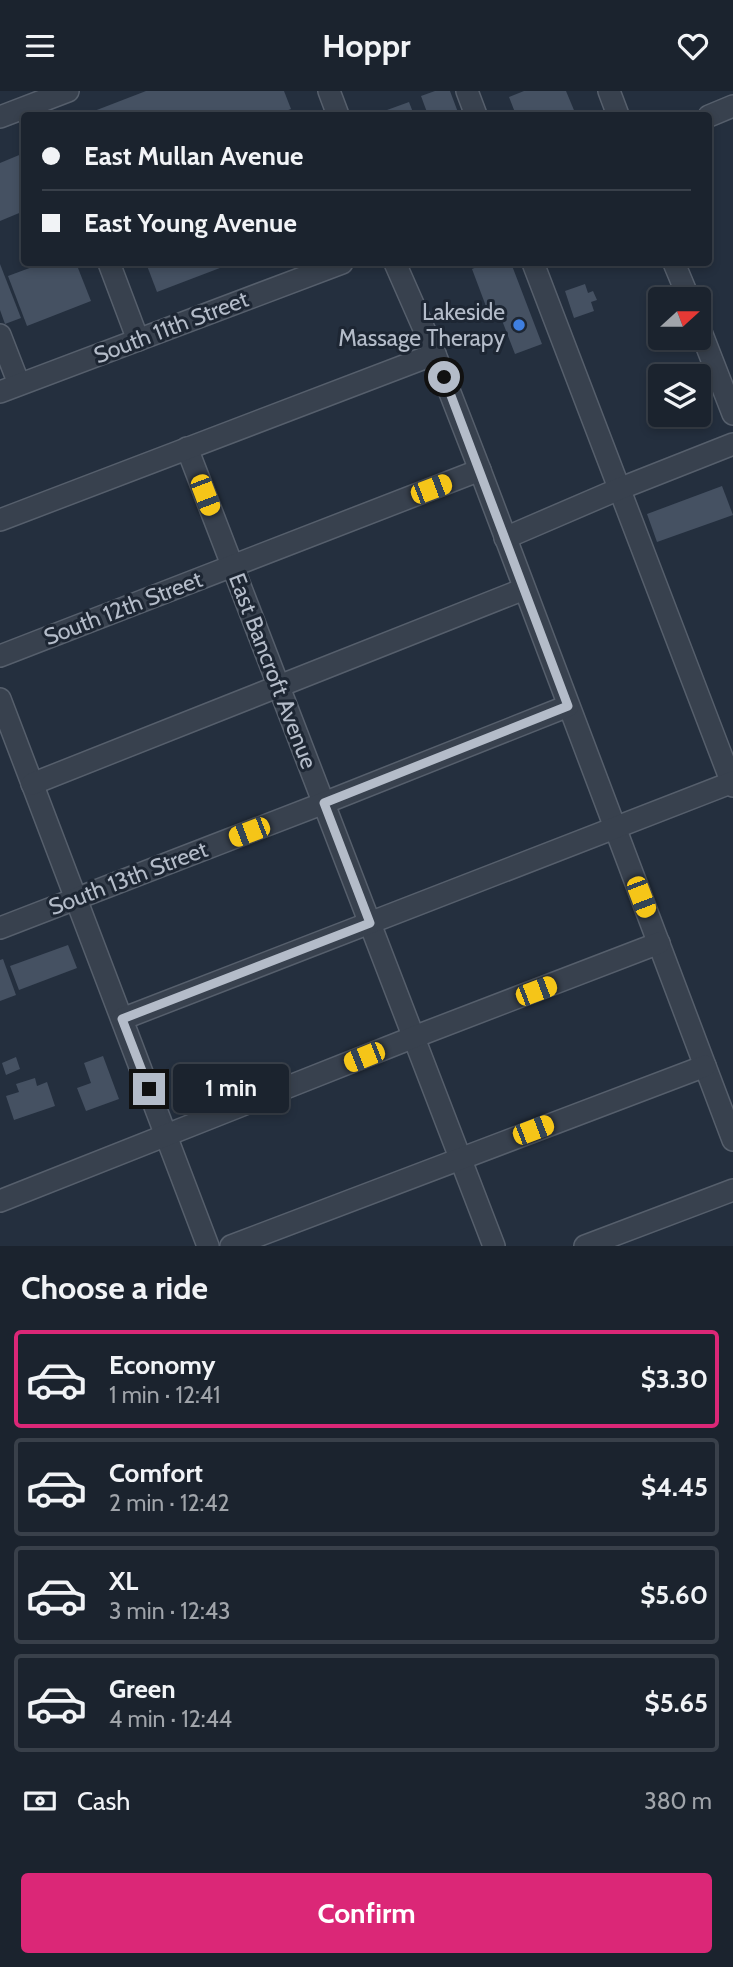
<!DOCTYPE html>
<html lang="en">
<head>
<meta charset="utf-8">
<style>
	:root { --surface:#1b232e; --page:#282f3a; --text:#f1f3f6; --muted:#a0a4aa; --line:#39404a; --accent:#db2777 }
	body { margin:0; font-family:Cabin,sans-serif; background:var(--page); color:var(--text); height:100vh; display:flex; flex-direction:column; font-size:26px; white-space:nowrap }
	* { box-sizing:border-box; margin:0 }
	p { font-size:23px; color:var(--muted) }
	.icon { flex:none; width:38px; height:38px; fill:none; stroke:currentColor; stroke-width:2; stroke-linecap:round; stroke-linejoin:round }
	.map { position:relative; height:1155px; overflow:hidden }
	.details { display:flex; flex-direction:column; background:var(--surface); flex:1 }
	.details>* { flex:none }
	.guide { position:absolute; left:21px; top:21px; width:691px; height:154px; border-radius:7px; box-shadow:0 4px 10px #0003,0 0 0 2px var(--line); display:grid; align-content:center; height:154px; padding:0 21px; background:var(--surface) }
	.needle { width:46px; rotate:69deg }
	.fabs { position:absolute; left:648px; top:196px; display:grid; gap:14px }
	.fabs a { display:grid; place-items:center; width:63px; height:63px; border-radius:7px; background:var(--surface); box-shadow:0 4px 10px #0003,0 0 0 2px var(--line); font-size:35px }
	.end { position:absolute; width:32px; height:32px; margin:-16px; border:9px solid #b4bcc9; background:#111; box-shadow:0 0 0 4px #111 }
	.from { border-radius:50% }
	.bubble { position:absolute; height:49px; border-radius:7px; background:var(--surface); box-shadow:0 4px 10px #0003,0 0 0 2px var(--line); font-size:23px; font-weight:700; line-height:49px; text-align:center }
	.car { position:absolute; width:21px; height:42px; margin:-21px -10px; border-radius:9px; box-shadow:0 0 5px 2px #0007; background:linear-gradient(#f5c518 24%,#345 0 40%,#f5c518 0 76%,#345 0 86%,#f5c518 0) }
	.guide b { display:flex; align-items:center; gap:24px; height:66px; font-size:26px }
	.guide b+b { border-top:2px solid var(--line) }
	.guide i { width:18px; height:18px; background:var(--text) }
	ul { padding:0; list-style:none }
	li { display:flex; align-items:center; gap:21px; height:98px; margin:0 14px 10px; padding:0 7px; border:4px solid var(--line); border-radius:7px }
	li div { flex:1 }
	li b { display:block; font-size:26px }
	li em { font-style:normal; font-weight:700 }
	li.current { border-color:var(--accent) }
	li>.icon { width:63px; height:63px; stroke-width:1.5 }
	h2 { padding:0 21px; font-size:32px; line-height:84px }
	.pay { display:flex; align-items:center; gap:18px; height:77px; padding:0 21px; font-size:26px }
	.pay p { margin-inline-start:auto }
	.cta { display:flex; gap:14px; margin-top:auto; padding:14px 21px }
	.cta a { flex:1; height:80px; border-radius:7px; background:var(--accent); color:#fff; font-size:28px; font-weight:700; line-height:80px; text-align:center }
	header { display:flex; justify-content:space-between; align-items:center; height:91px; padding:0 21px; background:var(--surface); font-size:32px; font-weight:700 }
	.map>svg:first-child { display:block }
</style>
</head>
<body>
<header><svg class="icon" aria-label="menu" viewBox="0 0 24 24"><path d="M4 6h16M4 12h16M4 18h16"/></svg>Hoppr<svg class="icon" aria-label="heart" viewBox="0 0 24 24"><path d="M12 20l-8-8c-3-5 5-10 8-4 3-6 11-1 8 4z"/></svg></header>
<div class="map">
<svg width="733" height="1155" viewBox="0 0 733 1155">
	<rect width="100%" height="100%" fill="#242f3e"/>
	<!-- building -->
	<g fill="#455162">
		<path d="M146,0H284L291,18L275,24H90L89,22Z"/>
		<path d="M435,0H450L459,24H428L421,5Z"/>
		<path d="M524,0H566L576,24H516L509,6Z"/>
		<path d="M409,11L414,24H389L387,19Z"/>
		<path d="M24,62V120L0,130V72Z"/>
		<path d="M43,172H76L91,210L27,235L8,185Z"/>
		<path d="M146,172H233L157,201Z"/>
		<path d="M480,172H511L542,253L515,263L496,214L487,218L472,178L481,174Z"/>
		<path d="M0,173L21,227L5,233L0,219Z"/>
		<path d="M585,193L588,202L593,200L597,209L591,211L594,220L574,227L565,200Z"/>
		<path d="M722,395L733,424L657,451L647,423Z"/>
		<path d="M68,854L77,877L19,899L10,875Z"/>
		<path d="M3,868L16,904L0,910V869Z"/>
		<path d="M103,965L119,1008L86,1020L77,997L91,992L84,972Z"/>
		<path d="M16,966L20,978L6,984L2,972Z"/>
		<path d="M35,987L37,995L47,991L55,1015L14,1029L6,1005L19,1001L16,993Z"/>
	</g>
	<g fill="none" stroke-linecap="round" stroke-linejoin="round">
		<!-- minor casing -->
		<g stroke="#565f6c" stroke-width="24">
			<g id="minor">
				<path d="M329,0L338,24"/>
				<path d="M467,0L476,24"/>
				<path d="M609,0L618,24"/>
				<path d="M709,25L733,15"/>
				<path d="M0,26L68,0"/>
				<path d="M109,172L138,249"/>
				<path d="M395,172L435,263L480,379L733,1049"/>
				<path d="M533,172L733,695"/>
				<path d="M674,172L689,208"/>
				<path d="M698,233L733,323"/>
				<path d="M0,244L19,293"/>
				<path d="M0,301L342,172"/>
				<path d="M187,357L494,1155"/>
				<path d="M0,429L435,263"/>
				<path d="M505,447L619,398L733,353"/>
				<path d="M0,565L480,379"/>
				<path d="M0,608L208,1155"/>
				<path d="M32,693L524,498"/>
				<path d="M0,837L324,712L568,615"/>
				<path d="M122,928L733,691"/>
				<path d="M0,1110L414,946L659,852"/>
				<path d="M231,1155L705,975"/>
				<path d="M585,1155L733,1099"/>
			</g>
		</g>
		<!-- minor -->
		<use href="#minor" stroke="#38414e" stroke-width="21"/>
	</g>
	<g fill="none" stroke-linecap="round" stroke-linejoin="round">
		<!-- route -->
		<path stroke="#b4bcc9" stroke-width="9" d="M149,998L122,928L370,832L324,712L568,615L444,286"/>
	</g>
	<!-- markers -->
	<circle fill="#3f7fe0" stroke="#1d2633" stroke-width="2.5" cx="519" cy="234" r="7"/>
	<g text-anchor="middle" stroke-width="6" stroke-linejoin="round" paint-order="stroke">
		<!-- poi labels -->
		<g font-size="23" fill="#b4bcc9" stroke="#1d2633" text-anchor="end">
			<text x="505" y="229">Lakeside<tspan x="505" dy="26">Massage Therapy</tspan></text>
		</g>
		<!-- street labels -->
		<g font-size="23" fill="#b4bcc9" stroke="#1d2633">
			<text transform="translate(171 236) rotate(-21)" y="8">South 11th Street</text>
			<text transform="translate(123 517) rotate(-21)" y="8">South 12th Street</text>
			<text transform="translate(273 580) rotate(69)" y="8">East Bancroft Avenue</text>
			<text transform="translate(128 787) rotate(-21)" y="8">South 13th Street</text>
		</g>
	</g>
</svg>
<div class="fabs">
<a><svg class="needle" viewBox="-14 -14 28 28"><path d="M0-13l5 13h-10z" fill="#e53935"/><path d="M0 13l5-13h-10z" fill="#a0a4aa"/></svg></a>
<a><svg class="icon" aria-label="layers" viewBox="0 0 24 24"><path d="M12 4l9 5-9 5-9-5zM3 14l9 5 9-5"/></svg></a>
</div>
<i class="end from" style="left:444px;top:286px"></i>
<i class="end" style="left:149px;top:998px"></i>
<div class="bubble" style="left:173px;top:973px;width:116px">1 min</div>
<i class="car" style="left:431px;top:398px;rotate:69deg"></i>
<i class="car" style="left:205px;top:404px;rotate:159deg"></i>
<i class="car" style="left:249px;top:741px;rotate:249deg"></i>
<i class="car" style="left:641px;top:806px;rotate:159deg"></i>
<i class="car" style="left:536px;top:900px;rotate:69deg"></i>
<i class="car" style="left:364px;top:966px;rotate:248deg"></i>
<i class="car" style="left:533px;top:1039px;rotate:69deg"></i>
<div class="guide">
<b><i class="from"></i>East Mullan Avenue</b>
<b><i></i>East Young Avenue</b>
</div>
</div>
<section class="details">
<h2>Choose a ride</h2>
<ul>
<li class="current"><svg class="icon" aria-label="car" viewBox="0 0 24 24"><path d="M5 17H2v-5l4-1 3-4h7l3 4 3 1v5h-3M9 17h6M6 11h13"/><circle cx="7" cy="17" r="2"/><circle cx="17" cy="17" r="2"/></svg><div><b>Economy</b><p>1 min · 12:41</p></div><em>$3.30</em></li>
<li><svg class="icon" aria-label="car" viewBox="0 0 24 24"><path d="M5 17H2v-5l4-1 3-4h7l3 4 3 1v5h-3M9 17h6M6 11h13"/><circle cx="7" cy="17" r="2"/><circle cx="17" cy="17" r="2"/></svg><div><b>Comfort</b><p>2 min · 12:42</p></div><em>$4.45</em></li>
<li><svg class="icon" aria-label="car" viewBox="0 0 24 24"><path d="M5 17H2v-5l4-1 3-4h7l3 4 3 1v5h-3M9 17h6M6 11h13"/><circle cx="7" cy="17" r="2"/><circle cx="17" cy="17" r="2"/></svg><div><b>XL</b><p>3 min · 12:43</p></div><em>$5.60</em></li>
<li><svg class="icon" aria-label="car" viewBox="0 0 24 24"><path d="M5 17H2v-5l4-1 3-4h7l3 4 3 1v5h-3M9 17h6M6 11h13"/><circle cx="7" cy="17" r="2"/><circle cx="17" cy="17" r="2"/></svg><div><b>Green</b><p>4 min · 12:44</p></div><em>$5.65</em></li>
</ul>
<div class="pay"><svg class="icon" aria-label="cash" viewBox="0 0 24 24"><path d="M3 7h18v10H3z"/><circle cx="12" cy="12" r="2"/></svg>Cash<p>380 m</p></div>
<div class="cta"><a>Confirm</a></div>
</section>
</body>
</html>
